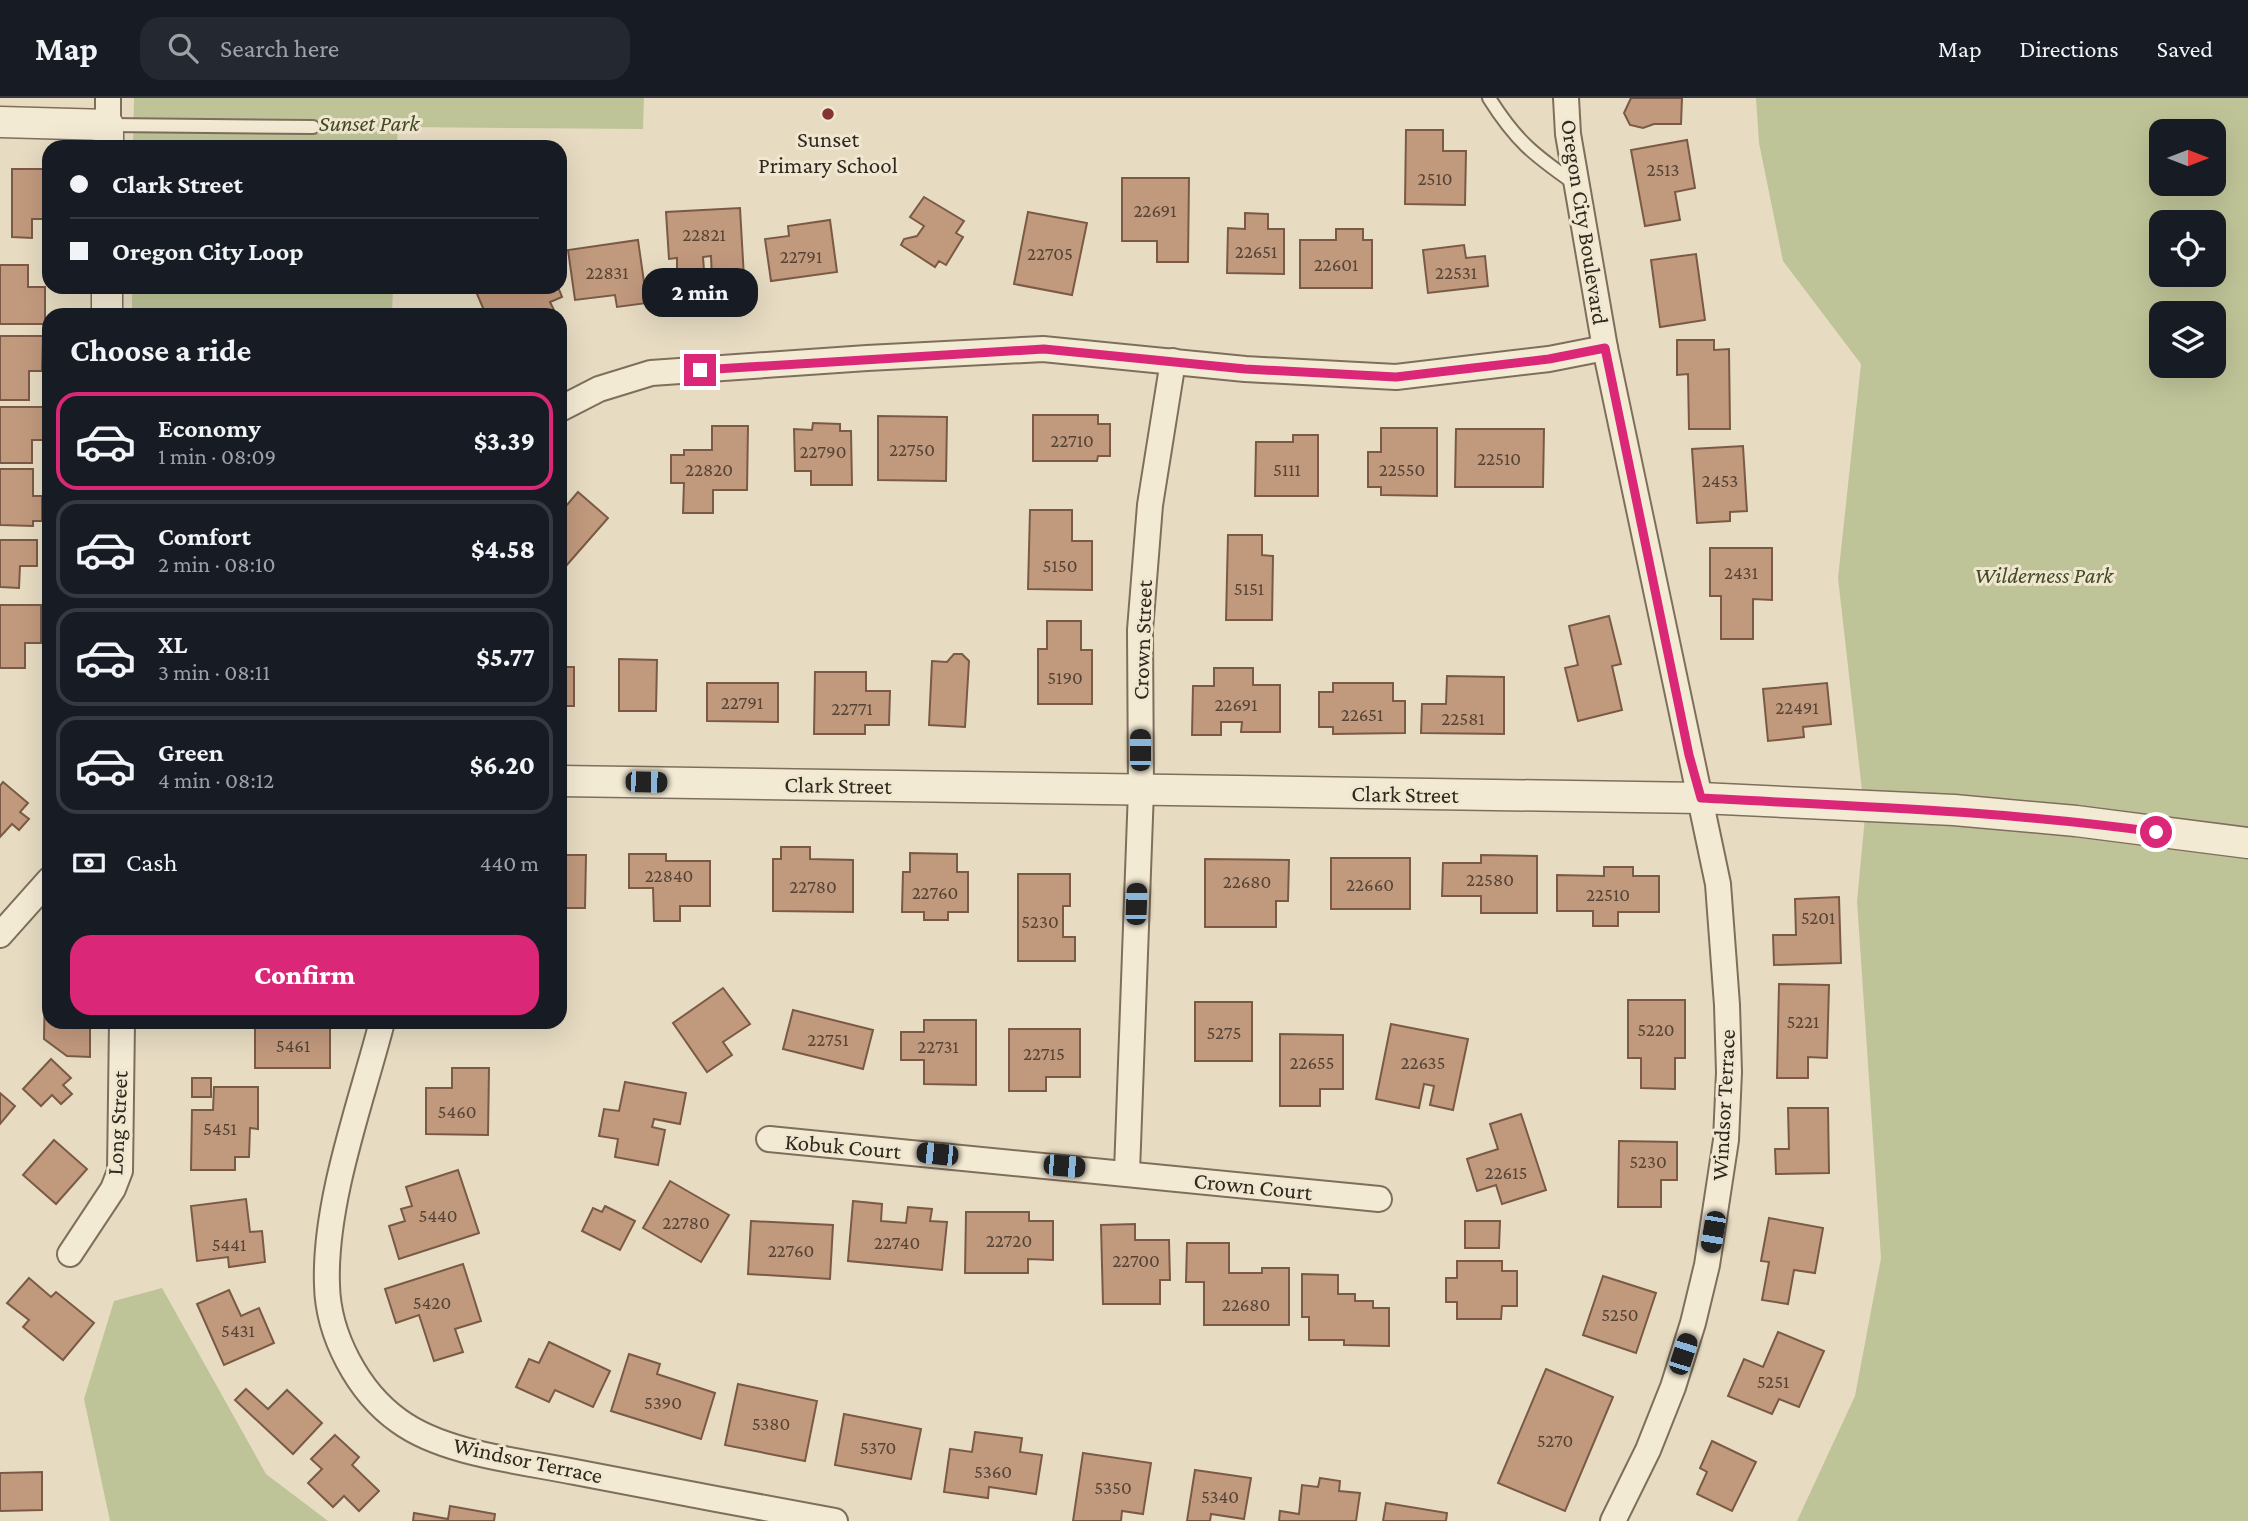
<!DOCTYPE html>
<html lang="en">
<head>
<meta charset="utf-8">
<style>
	:root { --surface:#171b24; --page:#242831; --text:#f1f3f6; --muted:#9ea1a6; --line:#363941; --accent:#db2777 }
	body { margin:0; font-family:"Crimson Pro",serif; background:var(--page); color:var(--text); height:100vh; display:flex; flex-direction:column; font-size:26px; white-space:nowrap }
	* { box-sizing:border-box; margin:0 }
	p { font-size:23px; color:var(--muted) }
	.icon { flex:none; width:38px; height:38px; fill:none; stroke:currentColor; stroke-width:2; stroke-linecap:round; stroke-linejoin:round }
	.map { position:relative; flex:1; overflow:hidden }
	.side { position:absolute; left:42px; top:210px; width:525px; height:721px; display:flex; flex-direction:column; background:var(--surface); border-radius:21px; box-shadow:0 7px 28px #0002 }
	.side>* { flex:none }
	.guide { position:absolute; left:42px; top:42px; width:525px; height:154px; border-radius:21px; box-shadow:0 7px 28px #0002; display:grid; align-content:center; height:154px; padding:0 28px; background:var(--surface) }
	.needle { width:46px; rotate:90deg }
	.controls { position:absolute; left:2149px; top:21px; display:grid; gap:14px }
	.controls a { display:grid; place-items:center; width:77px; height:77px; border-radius:14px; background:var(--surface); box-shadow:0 7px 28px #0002; font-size:35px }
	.end { position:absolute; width:32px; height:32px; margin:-16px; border:9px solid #db2777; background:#fff; box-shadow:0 0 0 4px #fff }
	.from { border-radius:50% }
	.bubble { position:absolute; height:49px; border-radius:21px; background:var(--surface); box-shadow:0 7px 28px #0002; font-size:23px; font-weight:800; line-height:49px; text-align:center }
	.car { position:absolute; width:21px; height:42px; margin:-21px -10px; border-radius:9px; box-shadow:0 0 5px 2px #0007; background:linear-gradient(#222 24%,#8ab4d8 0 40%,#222 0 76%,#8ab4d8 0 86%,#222 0) }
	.guide b { display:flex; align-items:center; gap:24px; height:66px; font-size:26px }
	.guide b+b { border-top:2px solid var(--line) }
	.guide i { width:18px; height:18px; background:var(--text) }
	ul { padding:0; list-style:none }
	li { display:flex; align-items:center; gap:21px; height:98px; margin:0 14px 10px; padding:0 14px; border:4px solid var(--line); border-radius:21px }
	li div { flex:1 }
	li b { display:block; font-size:26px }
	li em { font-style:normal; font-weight:800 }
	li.active { border-color:var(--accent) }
	li>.icon { width:63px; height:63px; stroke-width:1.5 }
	h2 { padding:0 28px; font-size:32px; line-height:84px }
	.pay { display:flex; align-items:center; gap:18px; height:77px; padding:0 28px; font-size:26px }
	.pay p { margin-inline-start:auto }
	.primary-button { display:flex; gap:14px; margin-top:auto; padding:14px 28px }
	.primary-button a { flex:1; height:80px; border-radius:21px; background:var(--accent); color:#fff; font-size:28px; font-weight:800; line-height:80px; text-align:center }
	header { display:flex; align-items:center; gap:42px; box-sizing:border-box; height:98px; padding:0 35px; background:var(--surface); border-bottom:2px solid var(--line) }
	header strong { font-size:33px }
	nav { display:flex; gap:38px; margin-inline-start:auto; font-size:24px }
	.search { width:490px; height:63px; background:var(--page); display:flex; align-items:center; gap:18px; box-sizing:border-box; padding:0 24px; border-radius:21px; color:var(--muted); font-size:26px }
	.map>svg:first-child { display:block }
</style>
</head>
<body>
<header>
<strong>Map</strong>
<div class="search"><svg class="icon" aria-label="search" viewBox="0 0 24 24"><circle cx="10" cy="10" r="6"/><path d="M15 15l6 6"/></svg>Search here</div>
<nav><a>Map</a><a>Directions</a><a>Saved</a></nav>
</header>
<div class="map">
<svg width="2248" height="1423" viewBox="0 0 2248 1423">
	<rect width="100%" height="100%" fill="#e7dcc2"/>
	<!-- green -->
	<g fill="#bfc498" fill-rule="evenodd">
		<path d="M134,0H644L643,31L398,29L397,49H133Z"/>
		<path d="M1756,0H2248V1423H1797L1855,1298L1881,1160L1857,803L1865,719L1838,480L1861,266L1783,163L1759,45ZM2161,33H2214V86H2161ZM2161,124H2214V177H2161ZM2161,215H2214V268H2161Z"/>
		<path d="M132,189H393L392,217H132Z"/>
		<path d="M162,1190L266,1376L328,1423H110L84,1301L114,1203Z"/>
	</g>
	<!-- building -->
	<g fill="#c1997d" stroke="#7b5a45" stroke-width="2">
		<path d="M1631,0H1682L1681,26H1654L1643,30L1630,27L1624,15Z"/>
		<path d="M1406,32H1443V53H1466L1465,107L1405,106Z"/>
		<path d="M1687,42L1695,90L1675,94L1680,122L1645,128L1631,52Z"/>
		<path d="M12,71H49V121H32V140L12,139Z"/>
		<path d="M1122,80H1189L1188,164H1157V143H1122Z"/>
		<path d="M924,99L964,123L956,135L963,139L946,167L939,163L935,169L901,147L904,141L917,138L924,128L910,119Z"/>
		<path d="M740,110L744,180L712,182L711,158L703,159L704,172L677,174V160L669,161L666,114Z"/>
		<path d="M1028,114L1087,125L1072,197L1014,186Z"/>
		<path d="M1245,115L1268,116V131H1284V176L1227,175L1228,130L1245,131Z"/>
		<path d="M830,122L837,174L771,183L765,141L789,138L788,128Z"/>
		<path d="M1336,131H1363V142H1372V190H1300V142H1336Z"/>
		<path d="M638,142L647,205L617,209L615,197L575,202L568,152Z"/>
		<path d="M1464,147L1466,160L1485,158L1488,188L1428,195L1423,152Z"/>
		<path d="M1696,156L1705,222L1660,229L1651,162Z"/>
		<path d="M0,167H28V189H45V226H0Z"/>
		<path d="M474,189H558L562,199L550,204L554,212L543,217H486Z"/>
		<path d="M0,238H43L42,273H29V302H0Z"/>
		<path d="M1677,242H1714V252L1729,251L1730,331H1689L1688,276L1677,277Z"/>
		<path d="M0,309H43V342H32V365H0Z"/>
		<path d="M1033,317H1098V326H1110V358H1098L1097,363H1033Z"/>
		<path d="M878,318L947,319L946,383L878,382Z"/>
		<path d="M813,325L840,326V333H851L852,387H811V373H795L794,331L812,332Z"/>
		<path d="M712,328H748L747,392H713V415H683L684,385H671V357H684V352H712Z"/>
		<path d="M1381,330H1437V398L1381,397V389H1368V354H1381Z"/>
		<path d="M1456,331H1544L1543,389H1455Z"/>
		<path d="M1293,337H1318V398H1255L1256,344H1293Z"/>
		<path d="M1743,348L1747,413L1730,414V423L1697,425L1692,351Z"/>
		<path d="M0,371H33V398H42V423H33V428L0,427Z"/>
		<path d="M578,394L608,420L566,468L560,462V415Z"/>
		<path d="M1030,412H1072V443H1092V492L1028,491Z"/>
		<path d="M1228,437H1262V457L1273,458L1272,522H1226Z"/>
		<path d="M0,442H37V468H20L19,490L0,489Z"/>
		<path d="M1710,450H1772V502L1753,501V541H1721V498H1710Z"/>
		<path d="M0,507H41V545H25V570H0Z"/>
		<path d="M1609,518L1621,566L1612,568L1622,612L1578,623L1565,570L1578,567L1569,528Z"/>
		<path d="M1047,523H1081V552H1092V606H1038V551H1047Z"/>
		<path d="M954,556H962L969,563L965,629L929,627L932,563L947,564Z"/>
		<path d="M619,561L657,562L656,613H619Z"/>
		<rect x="560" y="569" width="14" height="39"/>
		<path d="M1214,570H1253V587H1280V634H1241L1242,624H1221V637H1192L1193,588H1214Z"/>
		<path d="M815,574H866V593H890L889,627H865V636H814Z"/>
		<path d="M1447,578L1504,579V636L1421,635L1422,606H1446Z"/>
		<path d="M707,585H778V624L707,623Z"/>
		<path d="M1333,585H1393V603H1405V635L1333,636V629H1319V594H1333Z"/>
		<path d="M1827,585L1831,626L1803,629L1804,639L1768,643L1763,591Z"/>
		<path d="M3,684L28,705L20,714L29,721L19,732L12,726L0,739V688Z"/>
		<path d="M781,749H810V761L853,762V814L773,813V761H781Z"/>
		<path d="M910,755L957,756V774H968V814H948V822H924V814H902L903,774H910Z"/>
		<path d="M629,756H666V763H710V808H680V823H654L653,790H629Z"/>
		<path d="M560,757H586L585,810H560Z"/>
		<path d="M1481,757L1537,758V815H1481V798H1442L1443,765H1481Z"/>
		<rect x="1331" y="760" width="79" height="51"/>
		<path d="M1205,761L1289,762L1288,803H1276V829H1205Z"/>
		<path d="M1604,769H1633V778H1659V814H1618V828H1593V813H1557V777L1604,778Z"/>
		<path d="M1018,776H1070V808H1063V839H1075V863H1018Z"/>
		<path d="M1839,799L1841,865L1774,867L1773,837H1796L1795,801Z"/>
		<path d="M45,884H49V924H90V959L67,958L44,941Z"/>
		<path d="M1779,886L1829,887L1827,960L1808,959V980H1777Z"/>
		<path d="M723,890L750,926L723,944L732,957L707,974L673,925Z"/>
		<path d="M1628,902H1685V960H1675V991L1641,990V960H1628Z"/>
		<rect x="1195" y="904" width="57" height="59"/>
		<path d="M793,912L873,932L863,971L783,951Z"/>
		<path d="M924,922H976V987L924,986V962H901V934H924Z"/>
		<rect x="255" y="924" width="75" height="46"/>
		<path d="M1391,926L1468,941L1453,1012L1430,1007L1434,988L1424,986L1419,1010L1376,1001Z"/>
		<path d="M1009,931H1080V979H1046V993H1009Z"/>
		<path d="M1280,936L1343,937V991H1320V1008H1280Z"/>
		<path d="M51,961L71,980L63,987L72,996L61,1006L52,997L41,1008L23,991Z"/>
		<path d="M452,970H489L488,1037L426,1036V990H452Z"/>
		<rect x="192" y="980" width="19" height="19"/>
		<path d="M625,984L686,995L680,1026L654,1021L652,1029L665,1032L658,1067L615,1059L618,1041L599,1038L604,1011L619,1013Z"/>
		<path d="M214,989H258V1031L250,1030L249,1059H235V1072H191L192,1012H213Z"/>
		<path d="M0,995L15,1008L0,1026Z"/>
		<path d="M1788,1010H1828L1829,1075L1776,1076L1775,1051H1789Z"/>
		<path d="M1521,1016L1546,1092L1502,1106L1496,1087L1477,1093L1467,1061L1498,1051L1490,1026Z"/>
		<path d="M54,1042L87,1071L56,1106L23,1077Z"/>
		<path d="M1619,1043L1677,1044V1082H1661V1109H1618Z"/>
		<path d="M458,1072L479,1135L399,1161L389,1128L405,1123L401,1111L412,1108L406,1089Z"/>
		<path d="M670,1083L729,1117L701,1164L643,1130Z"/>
		<path d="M246,1101L250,1134L262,1133L265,1164L229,1169L228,1159L197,1163L191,1108Z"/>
		<path d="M853,1103L882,1106L881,1123L906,1125L908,1109L932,1111L930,1123L947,1124L942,1172L848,1163Z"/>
		<path d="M605,1108L635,1123L620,1152L582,1133L593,1110L602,1114Z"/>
		<path d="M966,1114H1029V1123H1053V1162L1028,1161V1175H965Z"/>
		<path d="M1769,1120L1823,1130L1815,1175L1794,1172L1788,1206L1762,1202L1769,1164L1761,1163Z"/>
		<path d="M751,1123L833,1127L830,1181L748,1176Z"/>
		<path d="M1465,1123H1500L1499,1150H1465Z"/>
		<path d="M1135,1126V1142H1169L1170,1182H1160V1206H1103L1101,1127Z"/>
		<path d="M1187,1145H1229V1175H1262V1170H1289V1227H1204V1184H1186Z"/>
		<path d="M1457,1163H1502V1173H1517V1208H1502L1501,1221H1457V1204H1446V1180H1457Z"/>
		<path d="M463,1166L481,1223L455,1231L463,1254L434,1263L419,1217L396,1225L385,1191Z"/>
		<path d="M1302,1176L1338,1177V1196H1355V1203H1373V1210H1389V1248L1344,1247V1242H1309V1219H1302Z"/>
		<path d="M1603,1178L1656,1195L1636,1255L1583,1237Z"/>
		<path d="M29,1180L51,1199L56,1194L94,1225L63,1262L23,1229L29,1222L7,1205Z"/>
		<path d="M229,1192L241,1218L259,1210L274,1245L224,1267L197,1206Z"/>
		<path d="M1778,1234L1824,1253L1799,1309L1779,1301L1772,1316L1728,1298L1744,1261L1763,1269Z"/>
		<path d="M549,1244L610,1273L593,1309L555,1292L549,1304L516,1289L529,1261L539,1265Z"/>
		<path d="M629,1256L660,1266L657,1276L715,1295L701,1341L611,1313Z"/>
		<path d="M1546,1271L1613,1299L1565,1413L1498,1385Z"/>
		<path d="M738,1286L817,1303L805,1363L725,1347Z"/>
		<path d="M246,1291L268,1311L287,1292L322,1325L293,1356L235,1302Z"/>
		<path d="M844,1316L921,1331L911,1381L835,1367Z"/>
		<path d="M975,1334L1022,1340L1020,1354L1042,1357L1036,1396L989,1389L988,1400L944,1394L950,1351L972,1354Z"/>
		<path d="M335,1337L359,1359L352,1367L379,1393L359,1413L344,1398L333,1409L308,1385L322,1371L311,1361Z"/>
		<path d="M1712,1343L1756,1364L1732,1413L1697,1396L1707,1374L1700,1370Z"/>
		<path d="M1083,1355L1151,1365L1143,1416L1122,1413L1121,1423H1073Z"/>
		<path d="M1195,1372L1251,1380L1244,1421L1211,1416L1210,1423H1187Z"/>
		<path d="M42,1374V1412L0,1413V1375Z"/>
		<path d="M1320,1380L1340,1383L1339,1393L1360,1395L1356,1423H1279L1280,1413L1299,1416L1302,1387L1318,1389Z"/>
		<path d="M1386,1405L1447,1415L1446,1423H1383Z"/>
		<path d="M450,1408L495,1416L494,1423H413L414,1415L448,1421Z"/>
	</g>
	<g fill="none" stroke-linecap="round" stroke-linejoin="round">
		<!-- service casing -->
		<g stroke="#7f6e5c" stroke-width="16">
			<g id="service">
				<path d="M1489,0C1516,43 1534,57 1574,85"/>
				<path d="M109,27L313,29"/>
			</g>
		</g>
		<!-- minor casing -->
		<g stroke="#7f6e5c" stroke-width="28">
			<g id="minor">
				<path d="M1566,0L1568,36L1605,250L1718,786L1727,907L1729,974L1726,1042L1707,1167L1693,1225L1673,1289L1648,1352L1613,1423"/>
				<path d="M108,27V0"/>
				<path d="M560,311L599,291L651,275L867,260L1043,251L1245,271L1396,279L1549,261L1605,250"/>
				<path d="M0,837L49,782"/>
				<path d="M382,924C361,1005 324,1104 327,1187C328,1237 358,1294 399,1323C444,1356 521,1363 575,1374C662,1391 748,1407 835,1423"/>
				<path d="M769,1041L1379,1101"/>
				<path d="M1127,1074L1141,692L1140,532L1150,407L1173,263"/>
				<path d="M70,1156L113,1091L120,1073L122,924"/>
			</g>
		</g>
		<!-- tertiary casing -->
		<g stroke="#7f6e5c" stroke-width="33">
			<g id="tertiary">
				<path d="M0,24L108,27V49"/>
				<path d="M107,217V189"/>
				<path d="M560,683L1701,700L1954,712L2076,723L2248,745"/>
			</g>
		</g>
		<!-- service -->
		<use href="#service" stroke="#f3ead4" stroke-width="12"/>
		<!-- minor -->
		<use href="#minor" stroke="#f3ead4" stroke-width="24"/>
		<!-- tertiary -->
		<use href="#tertiary" stroke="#f3ead4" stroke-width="30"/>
	</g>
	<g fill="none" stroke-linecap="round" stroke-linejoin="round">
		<!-- route -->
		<path stroke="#db2777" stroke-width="9" d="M700,272L1044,251L1245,271L1396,279L1549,261L1605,250L1689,657L1701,700C1853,708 2005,713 2156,734"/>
	</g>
	<!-- markers -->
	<circle fill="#863334" stroke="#f0e7d1" stroke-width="2.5" cx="828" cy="16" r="7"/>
	<g text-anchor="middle" stroke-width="6" stroke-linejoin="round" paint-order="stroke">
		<!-- number labels -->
		<g font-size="19" fill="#554436">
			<text x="1663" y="78">2513</text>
			<text x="1435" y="87">2510</text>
			<text x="1155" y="119">22691</text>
			<text x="704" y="143">22821</text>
			<text x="1256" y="160">22651</text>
			<text x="1050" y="162">22705</text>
			<text x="801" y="165">22791</text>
			<text x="1336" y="173">22601</text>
			<text x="607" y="181">22831</text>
			<text x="1456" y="181">22531</text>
			<text x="1072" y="349">22710</text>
			<text x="912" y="358">22750</text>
			<text x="823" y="360">22790</text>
			<text x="1499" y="367">22510</text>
			<text x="709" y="378">22820</text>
			<text x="1287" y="378">5111</text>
			<text x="1402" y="378">22550</text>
			<text x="1720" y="389">2453</text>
			<text x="1060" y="474">5150</text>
			<text x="1741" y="481">2431</text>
			<text x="1249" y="497">5151</text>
			<text x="1065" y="586">5190</text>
			<text x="742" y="611">22791</text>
			<text x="1236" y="613">22691</text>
			<text x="1797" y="616">22491</text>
			<text x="852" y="617">22771</text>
			<text x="1362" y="623">22651</text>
			<text x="1463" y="627">22581</text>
			<text x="669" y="784">22840</text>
			<text x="1490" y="788">22580</text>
			<text x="1247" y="790">22680</text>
			<text x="1370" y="793">22660</text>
			<text x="813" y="795">22780</text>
			<text x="935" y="801">22760</text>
			<text x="1608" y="803">22510</text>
			<text x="1818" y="826">5201</text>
			<text x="1040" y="830">5230</text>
			<text x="1803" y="930">5221</text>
			<text x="1656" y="938">5220</text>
			<text x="1224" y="941">5275</text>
			<text x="828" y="948">22751</text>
			<text x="293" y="954">5461</text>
			<text x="938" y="955">22731</text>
			<text x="1044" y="962">22715</text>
			<text x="1312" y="971">22655</text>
			<text x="1423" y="971">22635</text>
			<text x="457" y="1020">5460</text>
			<text x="220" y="1037">5451</text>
			<text x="1648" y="1070">5230</text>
			<text x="1506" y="1081">22615</text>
			<text x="438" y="1124">5440</text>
			<text x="686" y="1131">22780</text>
			<text x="1009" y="1149">22720</text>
			<text x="897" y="1151">22740</text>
			<text x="229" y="1153">5441</text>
			<text x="791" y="1159">22760</text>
			<text x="1136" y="1169">22700</text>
			<text x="432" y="1211">5420</text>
			<text x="1246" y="1213">22680</text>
			<text x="1620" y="1223">5250</text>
			<text x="238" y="1239">5431</text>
			<text x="1773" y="1290">5251</text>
			<text x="663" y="1311">5390</text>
			<text x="771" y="1332">5380</text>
			<text x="1555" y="1349">5270</text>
			<text x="878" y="1356">5370</text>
			<text x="993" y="1380">5360</text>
			<text x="1113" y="1396">5350</text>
			<text x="1220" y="1405">5340</text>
		</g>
		<!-- park labels -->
		<g font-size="23" font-style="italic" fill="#424a27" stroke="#f0e7d1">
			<text x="369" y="33">Sunset Park</text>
			<text x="2044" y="485">Wilderness Park</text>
		</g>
		<!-- poi labels -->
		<g font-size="23" fill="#31271e" stroke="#f0e7d1">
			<text x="828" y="49">Sunset<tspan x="828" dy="26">Primary School</tspan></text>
		</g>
		<!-- street labels -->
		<g font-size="23" fill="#31271e" stroke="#f0e7d1">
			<text transform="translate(1585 124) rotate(81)" y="8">Oregon City Boulevard</text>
			<text transform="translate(1142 542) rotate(-88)" y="8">Crown Street</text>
			<text transform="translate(838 687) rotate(1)" y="8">Clark Street</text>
			<text transform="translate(1405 696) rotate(1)" y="8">Clark Street</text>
			<text transform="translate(1723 1007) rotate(-87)" y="8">Windsor Terrace</text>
			<text transform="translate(117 1025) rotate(-87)" y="8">Long Street</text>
			<text transform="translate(843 1048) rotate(5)" y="8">Kobuk Court</text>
			<text transform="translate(1253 1088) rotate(6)" y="8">Crown Court</text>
			<text transform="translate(528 1362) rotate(12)" y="8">Windsor Terrace</text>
		</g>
	</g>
</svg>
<div class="controls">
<a><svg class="needle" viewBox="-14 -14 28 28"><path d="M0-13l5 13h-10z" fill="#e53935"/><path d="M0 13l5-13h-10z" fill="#9ea1a6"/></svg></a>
<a><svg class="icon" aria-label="locate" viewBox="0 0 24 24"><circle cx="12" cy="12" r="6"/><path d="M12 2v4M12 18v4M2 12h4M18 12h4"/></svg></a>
<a><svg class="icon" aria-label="layers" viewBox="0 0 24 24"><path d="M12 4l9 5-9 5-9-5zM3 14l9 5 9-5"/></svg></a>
</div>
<i class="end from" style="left:2156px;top:734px"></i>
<i class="end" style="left:700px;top:272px"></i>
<div class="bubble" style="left:642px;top:170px;width:116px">2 min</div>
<i class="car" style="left:1140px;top:652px;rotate:0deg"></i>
<i class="car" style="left:646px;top:684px;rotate:91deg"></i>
<i class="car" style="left:1136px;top:806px;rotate:2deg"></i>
<i class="car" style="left:937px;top:1056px;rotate:276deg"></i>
<i class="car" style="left:1064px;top:1068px;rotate:95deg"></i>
<i class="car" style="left:1713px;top:1134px;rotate:190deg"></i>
<i class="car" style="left:1683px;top:1256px;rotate:18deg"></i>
<div class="guide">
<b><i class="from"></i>Clark Street</b>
<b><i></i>Oregon City Loop</b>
</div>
<section class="side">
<h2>Choose a ride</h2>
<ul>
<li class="active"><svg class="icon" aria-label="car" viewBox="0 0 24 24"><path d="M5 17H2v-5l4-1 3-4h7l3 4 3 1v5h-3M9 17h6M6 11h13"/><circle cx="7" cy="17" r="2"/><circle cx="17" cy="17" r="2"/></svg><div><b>Economy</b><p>1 min · 08:09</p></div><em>$3.39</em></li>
<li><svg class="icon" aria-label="car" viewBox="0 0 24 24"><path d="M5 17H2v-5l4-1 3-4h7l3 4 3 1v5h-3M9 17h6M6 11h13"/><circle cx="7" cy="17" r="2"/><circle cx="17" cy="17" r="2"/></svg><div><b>Comfort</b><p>2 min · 08:10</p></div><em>$4.58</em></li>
<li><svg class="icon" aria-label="car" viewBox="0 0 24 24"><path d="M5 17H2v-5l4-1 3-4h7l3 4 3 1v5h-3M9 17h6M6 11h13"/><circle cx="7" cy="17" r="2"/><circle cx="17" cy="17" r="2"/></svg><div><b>XL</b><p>3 min · 08:11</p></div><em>$5.77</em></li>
<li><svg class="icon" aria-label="car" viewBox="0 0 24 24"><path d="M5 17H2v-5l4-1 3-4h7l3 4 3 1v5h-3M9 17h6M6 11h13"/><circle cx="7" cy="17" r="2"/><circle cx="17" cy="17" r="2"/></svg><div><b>Green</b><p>4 min · 08:12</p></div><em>$6.20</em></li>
</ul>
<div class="pay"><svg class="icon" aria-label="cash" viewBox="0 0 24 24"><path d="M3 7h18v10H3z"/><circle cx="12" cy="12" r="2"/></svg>Cash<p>440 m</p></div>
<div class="primary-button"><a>Confirm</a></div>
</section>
</div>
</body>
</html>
